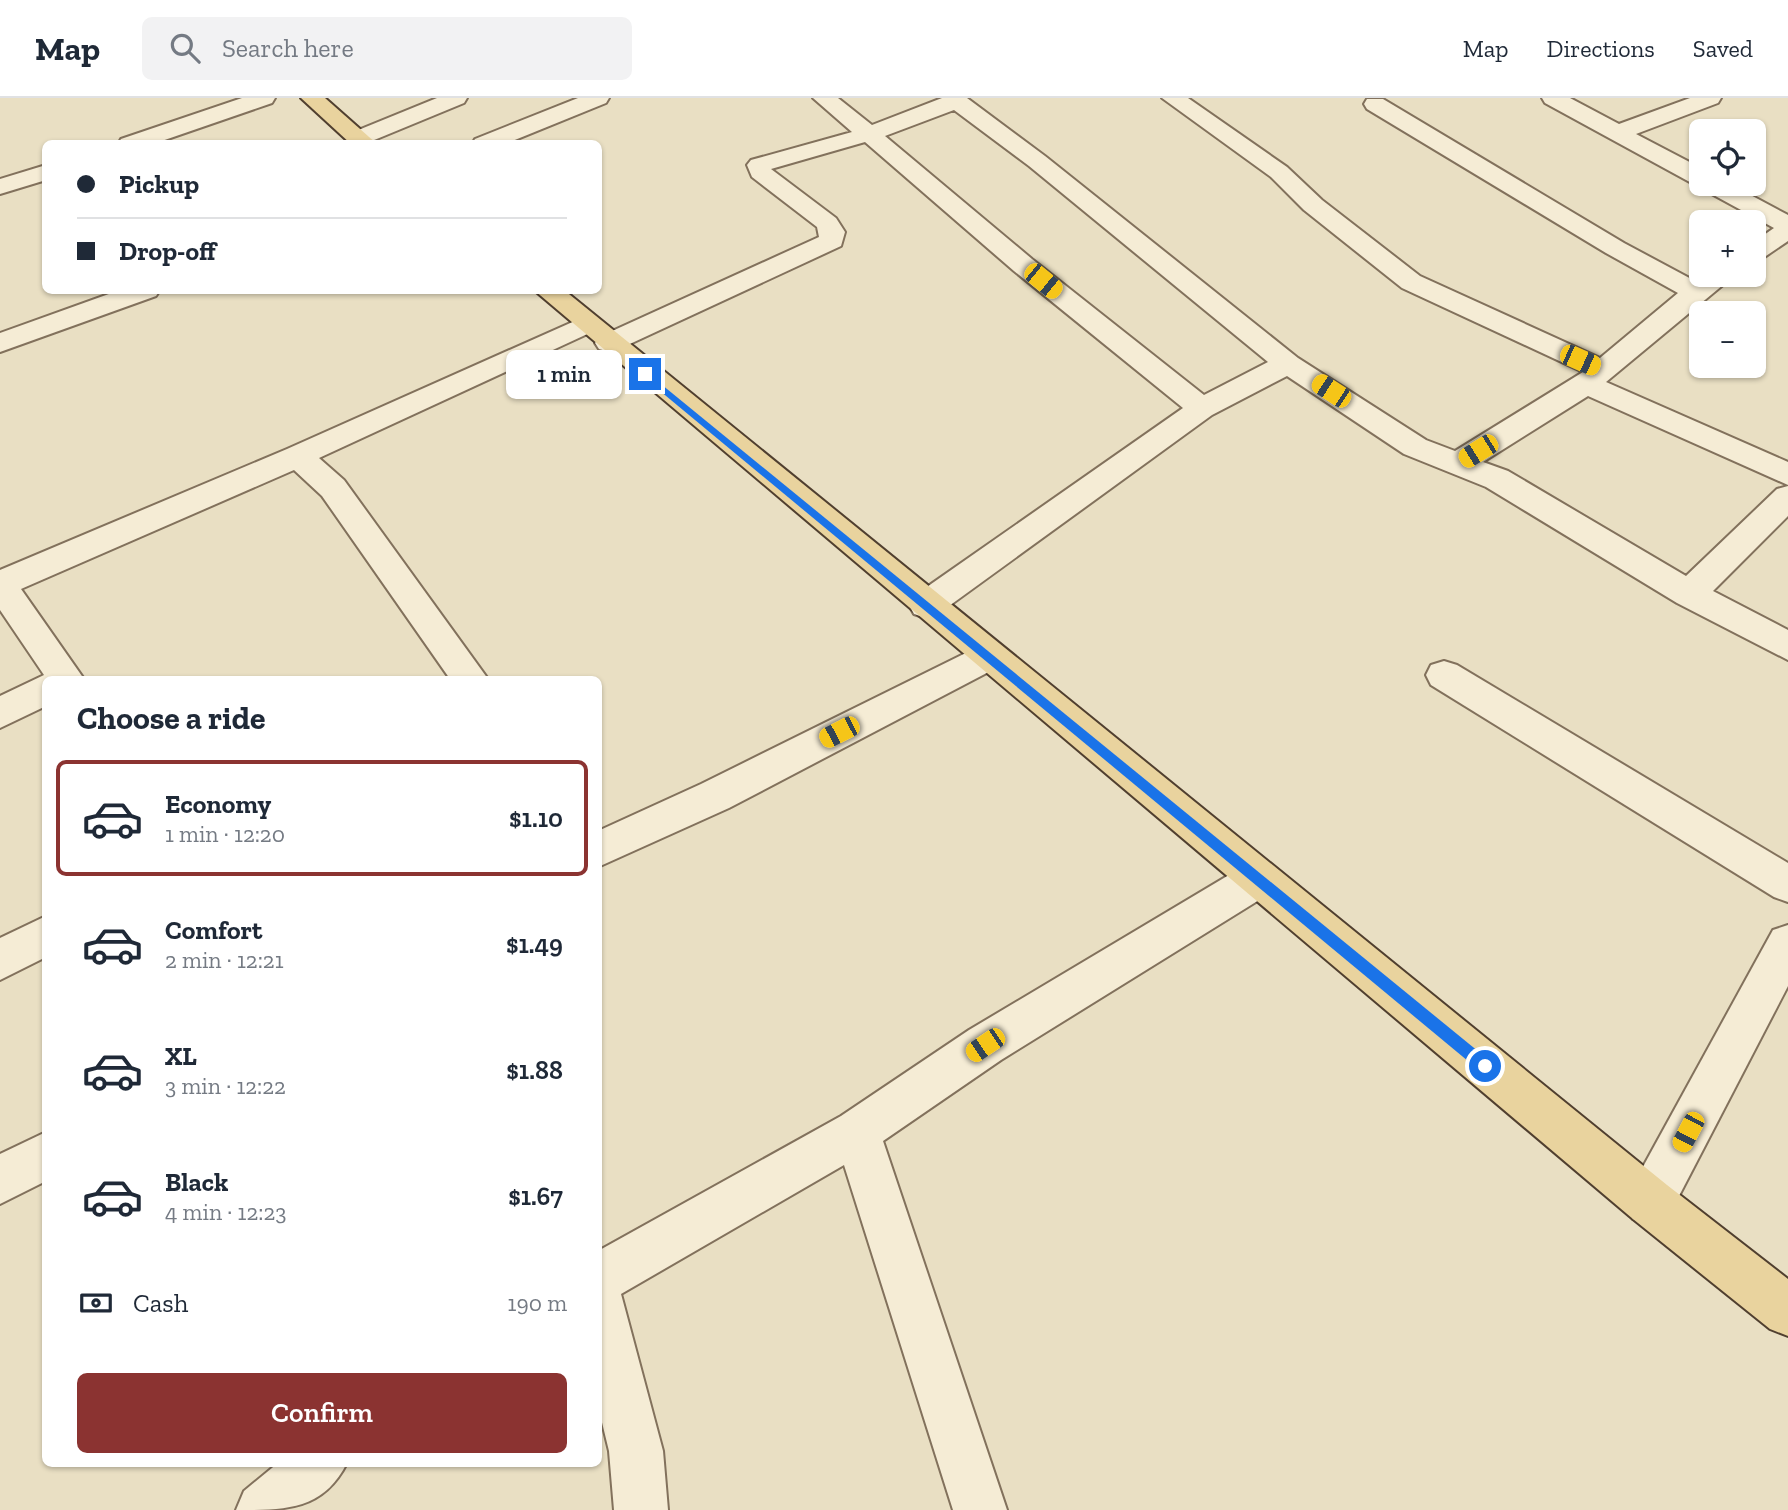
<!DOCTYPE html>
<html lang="en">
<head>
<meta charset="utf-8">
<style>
	:root { --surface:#fff; --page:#f2f2f3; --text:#1f2937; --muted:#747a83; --line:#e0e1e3; --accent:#8b3331 }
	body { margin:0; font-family:"Zilla Slab",serif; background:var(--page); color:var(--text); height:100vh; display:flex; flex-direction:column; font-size:26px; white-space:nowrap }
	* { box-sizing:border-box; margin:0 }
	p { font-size:23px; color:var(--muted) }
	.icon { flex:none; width:38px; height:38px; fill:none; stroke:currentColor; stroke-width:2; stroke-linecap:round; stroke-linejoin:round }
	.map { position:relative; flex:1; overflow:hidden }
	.drawer { position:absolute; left:42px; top:578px; width:560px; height:791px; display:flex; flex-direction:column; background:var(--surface); border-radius:10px; box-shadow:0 2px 5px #0004 }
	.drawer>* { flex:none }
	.guide { position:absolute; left:42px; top:42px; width:560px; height:154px; border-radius:10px; box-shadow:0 2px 5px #0004; display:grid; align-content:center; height:154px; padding:0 35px; background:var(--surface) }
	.buttons { position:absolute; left:1689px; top:21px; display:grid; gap:14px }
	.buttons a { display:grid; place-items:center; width:77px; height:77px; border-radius:10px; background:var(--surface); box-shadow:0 2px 5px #0004; font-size:35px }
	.end { position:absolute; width:32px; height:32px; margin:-16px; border:9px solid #1a73e8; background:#fff; box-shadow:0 0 0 4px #fff }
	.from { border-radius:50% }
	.bubble { position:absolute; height:49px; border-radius:10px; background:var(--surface); box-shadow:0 2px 5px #0004; font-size:23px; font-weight:600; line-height:49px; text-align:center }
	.car { position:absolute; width:21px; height:42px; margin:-21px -10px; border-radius:9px; box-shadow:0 0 5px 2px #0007; background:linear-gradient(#f5c518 24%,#345 0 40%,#f5c518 0 76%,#345 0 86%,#f5c518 0) }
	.guide b { display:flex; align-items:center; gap:24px; height:66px; font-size:26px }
	.guide b+b { border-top:2px solid var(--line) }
	.guide i { width:18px; height:18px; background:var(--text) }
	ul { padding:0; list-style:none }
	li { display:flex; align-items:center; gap:21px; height:116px; margin:0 14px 10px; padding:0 21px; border:4px solid transparent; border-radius:10px }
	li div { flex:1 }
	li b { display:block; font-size:26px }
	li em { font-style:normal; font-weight:600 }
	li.on { border-color:var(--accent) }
	li>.icon { width:63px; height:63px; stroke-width:1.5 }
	h2 { padding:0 35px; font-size:32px; line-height:84px }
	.pay { display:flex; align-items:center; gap:18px; height:77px; padding:0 35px; font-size:26px }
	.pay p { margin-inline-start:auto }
	.button { display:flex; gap:14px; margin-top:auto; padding:14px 35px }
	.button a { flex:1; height:80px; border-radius:10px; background:var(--accent); color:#fff; font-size:28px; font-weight:600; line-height:80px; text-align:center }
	header { display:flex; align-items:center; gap:42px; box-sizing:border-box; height:98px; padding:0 35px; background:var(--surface); border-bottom:2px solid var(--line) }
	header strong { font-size:33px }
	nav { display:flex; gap:38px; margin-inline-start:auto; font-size:24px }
	.search { width:490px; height:63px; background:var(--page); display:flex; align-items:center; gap:18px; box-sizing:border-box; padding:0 24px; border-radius:10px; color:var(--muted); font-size:26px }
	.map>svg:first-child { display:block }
</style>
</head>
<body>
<header>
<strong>Map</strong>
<div class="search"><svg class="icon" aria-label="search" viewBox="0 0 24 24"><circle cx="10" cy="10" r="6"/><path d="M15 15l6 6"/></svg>Search here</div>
<nav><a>Map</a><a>Directions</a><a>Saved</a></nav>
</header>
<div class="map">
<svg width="1788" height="1412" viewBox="0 0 1788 1412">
	<rect width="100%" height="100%" fill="#e9dfc3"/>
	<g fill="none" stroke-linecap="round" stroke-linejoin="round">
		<!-- minor casing -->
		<g stroke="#82715c" stroke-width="4">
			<g id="minor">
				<path d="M242,0H275L272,5L153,46H118L121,41Z"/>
				<path d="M437,0H467L464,5L367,45H351L347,40L351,35Z"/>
				<path d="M578,0H609L606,5L505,46H472L475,41Z"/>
				<path d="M813,0H838L872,27L942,0H967L1045,58L1298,260L1426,342L1455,353L1583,274L1402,190L1304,112L1271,79L1162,0H1188L1287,69L1322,102L1420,178L1600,260L1678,195L1606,155L1367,11L1364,6L1367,1H1383L1624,145L1695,183L1704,177H1735L1606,284L1788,364V387L1588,298L1483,364L1508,373L1686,478L1777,391L1788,388V418L1713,493L1788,532V562L1677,505L1486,389L1404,356L1287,278L1212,317L938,516L926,520L914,516L909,507L914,498L1183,310L1014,173L865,44L771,71L836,120L845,134L841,148L619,251L609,254L599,251L595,245L599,239L819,139L817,129L752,79L747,67L751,62L852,34ZM954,12L1029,68L1268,264L1204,297L1032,161L885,38Z"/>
				<path d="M1542,0H1570L1619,26L1690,0H1721L1718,5L1636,36L1701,70V86H1730L1788,117V143L1763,160L1754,163V144L1774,130L1545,5Z"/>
				<path d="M46,67V82L0,96V81Z"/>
				<path d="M120,192H160L156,198L0,254V235Z"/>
				<path d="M586,218L596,220L600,226L596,232L319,360L344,382L488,581H450L322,398L294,372L21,491L84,581H46V608L0,630V598L44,577L0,512V472L287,351Z"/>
				<path d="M988,544L1000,548L1006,558L1000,568L729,710L598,769V733L701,686Z"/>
				<path d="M1444,563L1457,567L1788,765V804L1774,799L1431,587L1426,577L1431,567Z"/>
				<path d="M1258,763L1272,768L1278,781L1272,794L1001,962L883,1043L1007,1412H953L844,1067L621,1196L663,1353L668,1412H614L609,1353L598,1308V1153L841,1018L969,932L1244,768Z"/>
				<path d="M46,818V859L0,882V840Z"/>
				<path d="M1788,827V888L1667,1121L1650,1128L1633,1121L1626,1104L1633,1087L1773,832Z"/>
				<path d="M46,1034V1083L0,1106V1056Z"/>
				<path d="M278,1365H347C323,1412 287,1412 236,1412L244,1393Z"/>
			</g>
		</g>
		<!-- primary casing -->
		<g stroke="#503f2f" stroke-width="4">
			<g id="primary">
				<path d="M301,0H325L377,46H351Z"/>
				<path d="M534,192H564L1667,1087L1788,1181V1238L1770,1231L1633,1121Z"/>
			</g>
		</g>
		<!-- minor -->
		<use href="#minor" fill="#f5ecd5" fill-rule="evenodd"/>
		<!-- primary -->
		<use href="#primary" fill="#e9d39e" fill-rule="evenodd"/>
	</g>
	<!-- route -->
	<path fill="#1a73e8" d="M645,273L1490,963V973H1480L642,278Z"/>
</svg>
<div class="buttons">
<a><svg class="icon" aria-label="locate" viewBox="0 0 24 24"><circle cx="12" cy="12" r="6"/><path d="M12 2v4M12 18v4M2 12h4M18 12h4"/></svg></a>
<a>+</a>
<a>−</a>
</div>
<i class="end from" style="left:1485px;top:968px"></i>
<i class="end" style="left:645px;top:276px"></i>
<div class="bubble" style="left:506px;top:252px;width:116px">1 min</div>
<i class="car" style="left:1043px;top:183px;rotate:129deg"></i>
<i class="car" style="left:1580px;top:262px;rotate:114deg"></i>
<i class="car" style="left:1331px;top:293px;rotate:303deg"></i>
<i class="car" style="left:1478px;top:353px;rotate:238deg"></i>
<i class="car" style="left:839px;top:634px;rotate:243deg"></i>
<i class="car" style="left:985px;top:947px;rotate:236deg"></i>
<i class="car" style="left:1688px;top:1034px;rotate:208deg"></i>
<div class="guide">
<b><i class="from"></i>Pickup</b>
<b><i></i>Drop-off</b>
</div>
<section class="drawer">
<h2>Choose a ride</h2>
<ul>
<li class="on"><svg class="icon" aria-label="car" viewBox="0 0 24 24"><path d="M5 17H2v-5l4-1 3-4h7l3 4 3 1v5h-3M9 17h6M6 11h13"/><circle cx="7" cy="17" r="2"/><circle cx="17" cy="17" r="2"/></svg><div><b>Economy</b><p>1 min · 12:20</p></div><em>$1.10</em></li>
<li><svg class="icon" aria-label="car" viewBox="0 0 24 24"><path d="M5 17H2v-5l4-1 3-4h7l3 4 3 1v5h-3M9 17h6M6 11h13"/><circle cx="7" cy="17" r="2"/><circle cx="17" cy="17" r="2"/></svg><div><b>Comfort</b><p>2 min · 12:21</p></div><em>$1.49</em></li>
<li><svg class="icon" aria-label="car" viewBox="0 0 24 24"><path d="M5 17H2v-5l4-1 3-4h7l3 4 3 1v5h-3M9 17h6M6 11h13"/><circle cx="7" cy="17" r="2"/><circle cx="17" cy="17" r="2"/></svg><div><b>XL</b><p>3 min · 12:22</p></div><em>$1.88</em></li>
<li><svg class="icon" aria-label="car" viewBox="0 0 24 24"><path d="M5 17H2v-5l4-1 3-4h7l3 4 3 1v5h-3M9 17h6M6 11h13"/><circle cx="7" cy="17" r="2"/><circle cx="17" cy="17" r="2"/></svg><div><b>Black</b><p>4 min · 12:23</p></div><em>$1.67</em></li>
</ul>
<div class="pay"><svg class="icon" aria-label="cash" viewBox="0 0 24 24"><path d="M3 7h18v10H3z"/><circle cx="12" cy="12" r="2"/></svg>Cash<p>190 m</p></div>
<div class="button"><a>Confirm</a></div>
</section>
</div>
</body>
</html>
